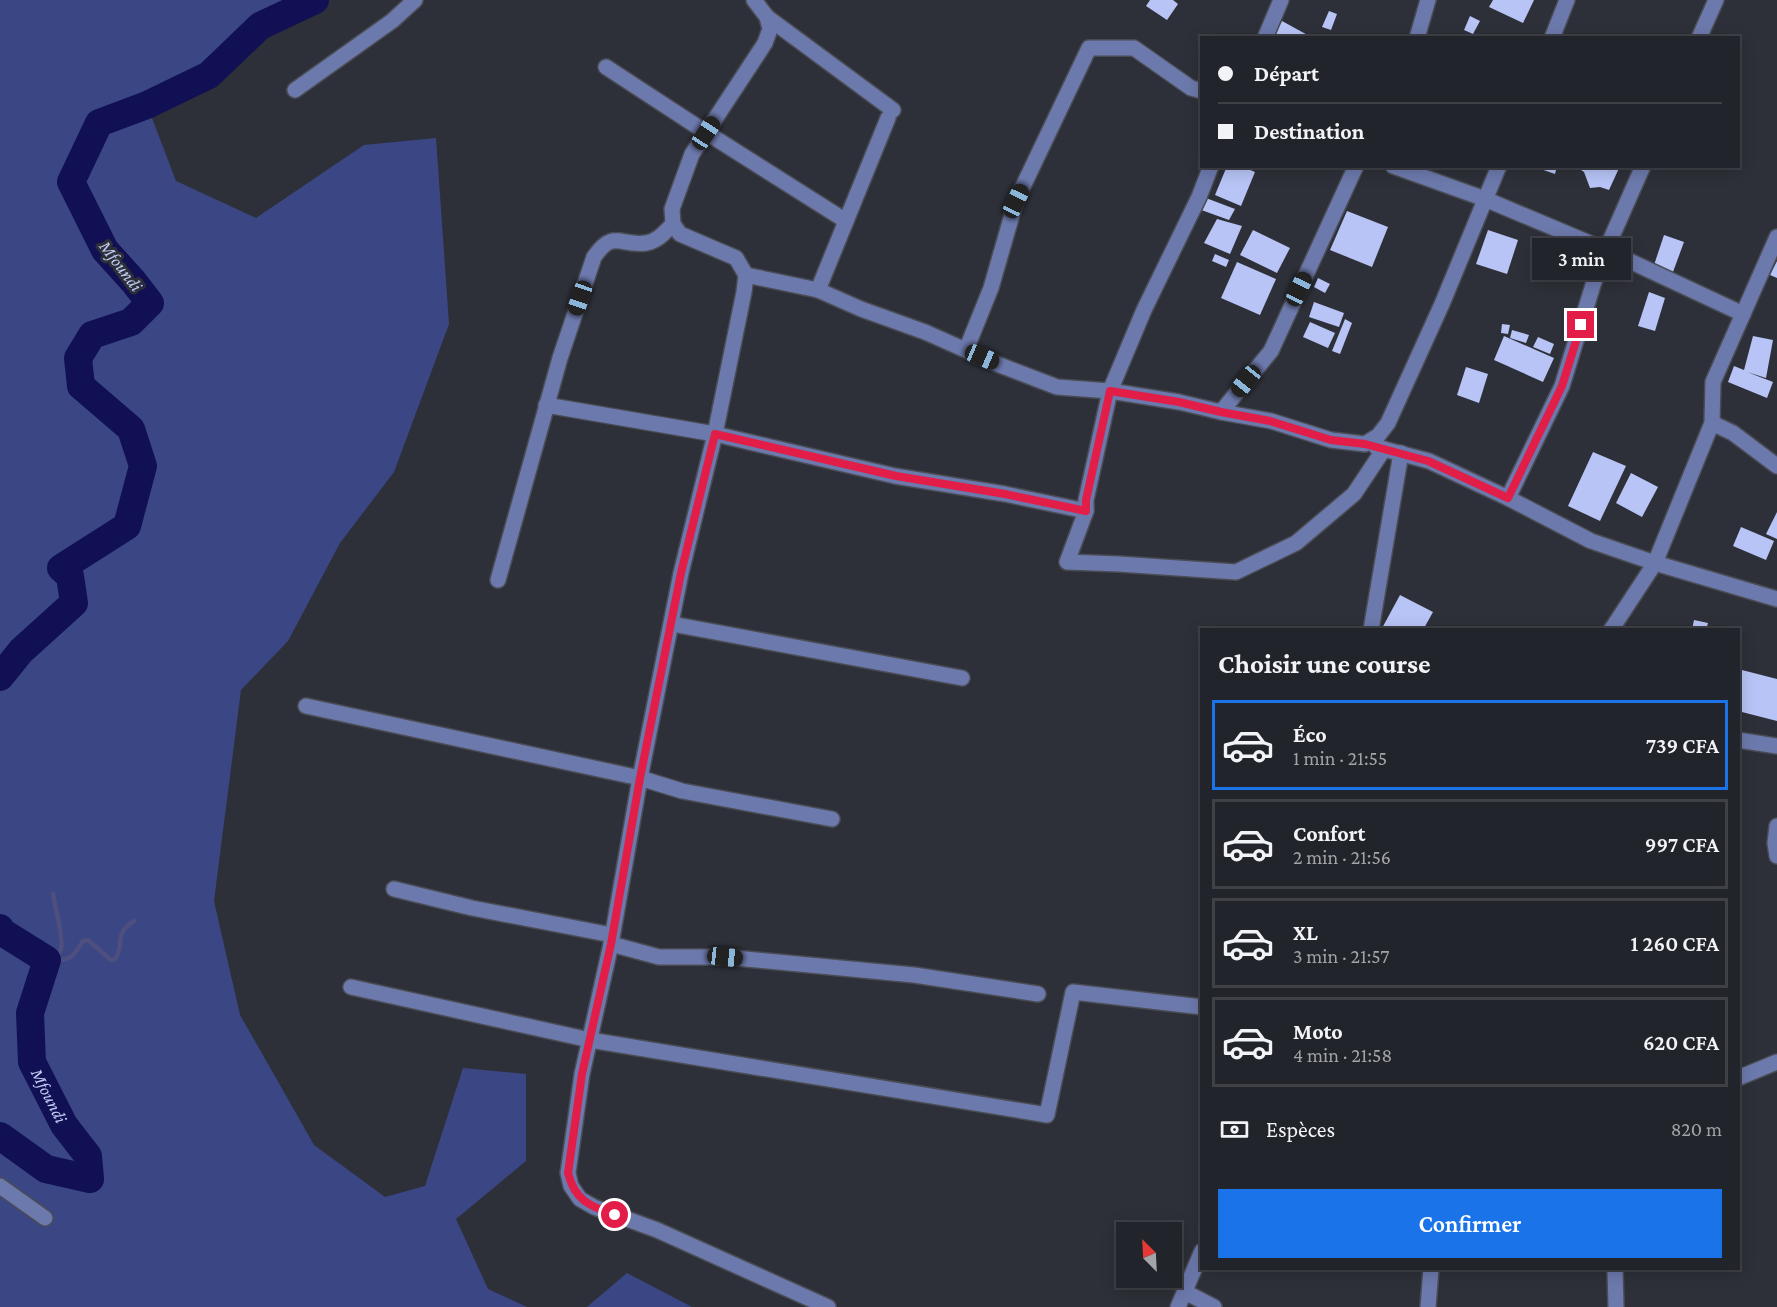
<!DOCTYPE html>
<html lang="fr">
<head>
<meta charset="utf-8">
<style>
	:root { --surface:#22242b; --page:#2e3037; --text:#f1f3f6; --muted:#a2a4a9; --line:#3f4147; --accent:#1a73e8 }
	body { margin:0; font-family:"Crimson Pro",serif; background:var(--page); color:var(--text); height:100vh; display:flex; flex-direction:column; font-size:22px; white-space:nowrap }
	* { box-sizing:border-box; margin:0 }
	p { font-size:20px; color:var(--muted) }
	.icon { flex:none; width:33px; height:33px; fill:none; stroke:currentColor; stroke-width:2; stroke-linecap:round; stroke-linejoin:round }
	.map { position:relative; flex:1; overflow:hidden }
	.sheet { position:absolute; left:1200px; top:628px; width:540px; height:642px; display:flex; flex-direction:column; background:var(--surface); border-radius:0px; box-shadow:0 3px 15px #0003,0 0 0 2px var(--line) }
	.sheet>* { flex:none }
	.top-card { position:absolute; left:1200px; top:36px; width:540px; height:132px; border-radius:0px; box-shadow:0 3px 15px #0003,0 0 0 2px var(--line); display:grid; align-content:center; height:132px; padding:0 18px; background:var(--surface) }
	.needle { width:39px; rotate:336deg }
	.controls { position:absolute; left:1116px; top:1222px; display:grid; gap:12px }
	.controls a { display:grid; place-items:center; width:66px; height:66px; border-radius:0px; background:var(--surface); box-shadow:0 3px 15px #0003,0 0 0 2px var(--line); font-size:30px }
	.end { position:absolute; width:27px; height:27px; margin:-14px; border:8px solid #e11d48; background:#fff; box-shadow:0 0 0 3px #fff }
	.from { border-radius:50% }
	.bubble { position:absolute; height:42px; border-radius:0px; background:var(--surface); box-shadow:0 3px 15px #0003,0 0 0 2px var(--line); font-size:20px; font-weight:600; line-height:42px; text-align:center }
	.car { position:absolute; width:18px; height:36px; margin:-18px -9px; border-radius:8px; box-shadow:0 0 4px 2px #0007; background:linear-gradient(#222 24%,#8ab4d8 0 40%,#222 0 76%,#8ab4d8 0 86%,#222 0) }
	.top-card b { display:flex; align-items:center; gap:21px; height:57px; font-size:22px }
	.top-card b+b { border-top:2px solid var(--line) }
	.top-card i { width:15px; height:15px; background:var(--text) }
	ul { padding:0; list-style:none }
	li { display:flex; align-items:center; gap:18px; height:90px; margin:0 12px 9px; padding:0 6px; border:3px solid var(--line); border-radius:0px }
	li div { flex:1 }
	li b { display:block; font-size:22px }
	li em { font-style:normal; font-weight:600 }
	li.current { border-color:var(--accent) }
	li>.icon { width:54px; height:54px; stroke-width:1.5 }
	h2 { padding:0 18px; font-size:27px; line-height:72px }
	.pay { display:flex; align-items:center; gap:15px; height:66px; padding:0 18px; font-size:22px }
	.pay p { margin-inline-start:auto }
	.cta { display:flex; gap:12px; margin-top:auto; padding:12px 18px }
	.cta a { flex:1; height:69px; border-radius:0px; background:var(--accent); color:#fff; font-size:24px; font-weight:600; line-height:69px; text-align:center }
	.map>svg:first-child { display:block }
</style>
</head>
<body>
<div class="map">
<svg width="1777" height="1307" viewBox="0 0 1777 1307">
	<rect width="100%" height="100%" fill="#2e3039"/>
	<!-- green -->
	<g fill="#3b4784">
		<path d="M0,0H315L260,26L209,75L147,105L176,181L256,218L364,145L436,138L449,324L394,472L340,543L288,641L241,690L214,901L240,1015L314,1145L385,1197L425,1186L463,1068L526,1074V1161L456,1219L488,1289L527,1307H0Z"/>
		<path d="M627,1273L692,1307H587Z"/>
	</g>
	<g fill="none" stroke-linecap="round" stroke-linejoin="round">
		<!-- stream -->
		<path stroke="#4e4e7f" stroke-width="4.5" d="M53,894C55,908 64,937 61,949C60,954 55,957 51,960C71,961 73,957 83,941L88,940L111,960L115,959C126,944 112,935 134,921"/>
		<!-- river -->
		<g stroke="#111054" stroke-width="28">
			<path d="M0,677L21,651L74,603L70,576L61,568L127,526L143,466L131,429L81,386L78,358L92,335L131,322L150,303L133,281L105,250L71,182L99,123L147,105L209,75L260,26L315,0"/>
			<path id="s1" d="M0,928L2,932L47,960L30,1013L32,1062L64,1125L88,1156L90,1179L46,1169L0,1136"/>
		</g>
	</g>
	<!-- building -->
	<g fill="#b7c4f5">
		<path d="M1150,0H1173L1178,4L1167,20L1146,6Z"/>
		<path d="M1493,0H1534L1523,23L1489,7Z"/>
		<path d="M1329,11L1337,14L1331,30L1322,27Z"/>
		<path d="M1470,16L1480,21L1473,34L1464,30Z"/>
		<path d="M1282,21L1313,38H1273Z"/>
		<path d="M1227,166H1241L1255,172L1241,206L1215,195Z"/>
		<path d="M1532,166H1557L1555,174Z"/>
		<path d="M1579,166H1620L1609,190L1600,187L1590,188L1584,172L1578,168Z"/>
		<path d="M1198,195L1235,209L1229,220L1193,207Z"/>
		<path d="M1347,211L1388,227L1372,267L1330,250Z"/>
		<path d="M1217,219L1242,226L1230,254L1204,243Z"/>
		<path d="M1253,230L1290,248L1277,273L1240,255Z"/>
		<path d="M1488,230L1518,240L1507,274L1476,264Z"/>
		<path d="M1664,235L1684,242L1673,272L1654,265Z"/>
		<path d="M1215,254L1229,260L1226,267L1212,261Z"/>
		<path d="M1777,261V278L1770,275Z"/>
		<path d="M1237,262L1276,279L1260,315L1221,298Z"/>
		<path d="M1318,278L1330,284L1325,293L1314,287Z"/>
		<path d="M1649,292L1665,298L1655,331L1638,326Z"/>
		<path d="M1314,302L1344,313L1339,327L1309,317Z"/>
		<path d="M1345,319L1352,323L1340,354L1332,351Z"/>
		<path d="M1310,322L1335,333L1328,348L1303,337Z"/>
		<path d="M1502,324L1510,325L1508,334L1501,333Z"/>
		<path d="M1512,330L1529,335L1526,343L1510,338Z"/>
		<path d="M1504,336L1554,358L1543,382L1494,360Z"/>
		<path d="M1753,336L1773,340L1766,378L1747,372L1773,382L1767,398L1728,382L1734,366L1744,370Z"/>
		<path d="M1538,337L1554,344L1550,354L1533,347Z"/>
		<path d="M1466,367L1488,374L1479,403L1457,395Z"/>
		<path d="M1593,452L1626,466L1600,521L1568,506Z"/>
		<path d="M1631,473L1658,487L1642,517L1616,503Z"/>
		<path d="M1777,512V539L1766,534Z"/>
		<path d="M1741,527L1774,541L1766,560L1733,546Z"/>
		<path d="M1400,595L1433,612L1423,630H1381Z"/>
		<path d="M1694,620L1708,623L1706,630H1692Z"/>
		<path d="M1738,669L1777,679V721L1738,711Z"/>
	</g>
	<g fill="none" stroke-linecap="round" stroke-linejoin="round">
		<!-- minor casing -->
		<g stroke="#4a4c54" stroke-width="18">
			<g id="minor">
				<path d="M754,0L767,17L893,110"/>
				<path d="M767,17L770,29L765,43L692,154L672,209L673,224L680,234L736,258L746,275L744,292L715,434L681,573L640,778L611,944L582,1074L568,1173L571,1186L580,1199L594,1207L657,1230L828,1307"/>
				<path d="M1265,38L1281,0"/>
				<path d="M1417,38L1428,0"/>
				<path d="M1552,38L1567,0"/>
				<path d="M1699,38L1716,0"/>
				<path d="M606,67L707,133L846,221"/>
				<path d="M295,90L392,21L415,0"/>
				<path d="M1211,166L1199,197L1144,310L1110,391L1086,500V511L1067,562L1119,564L1236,572L1296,543L1354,494L1384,449"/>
				<path d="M1393,166L1485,199L1606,250L1743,314"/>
				<path d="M746,275L818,290L861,309L925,332L997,364L1057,387L1110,391L1179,402L1221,412L1271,421L1331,440L1365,444L1378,436L1388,423L1442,304L1499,166"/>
				<path d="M818,290L888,118"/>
				<path d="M966,350L991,288L1016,201L1089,48H1134L1191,88L1202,91"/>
				<path d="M546,405L715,434L895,476L1005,494L1086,511"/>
				<path d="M1221,412L1271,351L1356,166"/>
				<path d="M1712,423L1733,433L1777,466"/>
				<path d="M1376,447L1429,461L1508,498L1591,541L1655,563L1777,599"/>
				<path d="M1508,498L1562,386L1593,285L1606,250L1643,166"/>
				<path d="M498,580L560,358L594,257C614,228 621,247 646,243C658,241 665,232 673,224"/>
				<path d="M672,624L962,678"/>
				<path d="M1371,630L1401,453"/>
				<path d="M1611,630L1655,563L1712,423L1713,382L1777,237"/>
				<path d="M306,706L640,778L682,791L832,819"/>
				<path d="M1738,740L1777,746"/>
				<path d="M1777,826L1775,843L1777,856"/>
				<path d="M394,889L472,908L612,935"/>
				<path d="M611,944L659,957H725L914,975L1038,994"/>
				<path d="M351,987L590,1040L1047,1115L1073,992L1202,1007"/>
				<path d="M1738,1078L1777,1062"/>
				<path d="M0,1186L45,1218"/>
				<path d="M1615,1269L1616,1307"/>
				<path d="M1185,1292L1214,1307"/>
				<path d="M1178,1307L1202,1251"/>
				<path d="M1428,1307L1431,1269"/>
			</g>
		</g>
		<!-- minor -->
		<use href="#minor" stroke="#6c79ac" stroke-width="15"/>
	</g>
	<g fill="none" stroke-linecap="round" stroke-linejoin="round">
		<!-- route -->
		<path stroke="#e11d48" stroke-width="8" d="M615,1215C590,1206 575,1201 568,1173L582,1074L611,944L640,778L681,573L715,434L896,476L1005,494L1086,511V500L1110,391L1179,402L1221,412L1270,421L1331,440L1365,444L1428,461L1508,498L1562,386L1581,325"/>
	</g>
	<g text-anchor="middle" stroke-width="6" stroke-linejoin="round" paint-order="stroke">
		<!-- water labels -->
		<g font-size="18" font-style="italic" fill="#c1ccf5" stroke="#2e3039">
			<text transform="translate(121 266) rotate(53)" y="6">Mfoundi</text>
			<text dy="6" stroke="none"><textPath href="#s1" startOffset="200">Mfoundi</textPath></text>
		</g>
	</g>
</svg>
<div class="controls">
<a><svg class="needle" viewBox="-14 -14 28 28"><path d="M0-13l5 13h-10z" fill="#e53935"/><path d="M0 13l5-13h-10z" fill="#a2a4a9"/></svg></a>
</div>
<i class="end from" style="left:615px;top:1215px"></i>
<i class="end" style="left:1581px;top:325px"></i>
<div class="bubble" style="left:1532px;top:238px;width:99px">3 min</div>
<i class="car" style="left:706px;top:133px;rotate:33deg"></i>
<i class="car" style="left:1016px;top:201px;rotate:25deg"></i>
<i class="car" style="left:1299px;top:289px;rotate:25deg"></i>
<i class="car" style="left:580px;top:298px;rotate:199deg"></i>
<i class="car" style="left:982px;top:357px;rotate:113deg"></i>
<i class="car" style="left:1246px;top:381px;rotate:219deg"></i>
<i class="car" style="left:725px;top:957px;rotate:96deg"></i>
<div class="top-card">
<b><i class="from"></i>Départ</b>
<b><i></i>Destination</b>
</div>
<section class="sheet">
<h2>Choisir une course</h2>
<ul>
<li class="current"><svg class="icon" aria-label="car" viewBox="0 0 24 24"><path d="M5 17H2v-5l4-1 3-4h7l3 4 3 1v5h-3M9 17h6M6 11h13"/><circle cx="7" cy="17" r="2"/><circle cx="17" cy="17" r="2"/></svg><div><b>Éco</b><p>1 min · 21:55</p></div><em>739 CFA</em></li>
<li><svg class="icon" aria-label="car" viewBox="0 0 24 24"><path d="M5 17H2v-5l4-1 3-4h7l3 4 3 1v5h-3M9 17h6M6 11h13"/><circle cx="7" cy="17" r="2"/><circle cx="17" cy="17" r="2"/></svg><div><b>Confort</b><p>2 min · 21:56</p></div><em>997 CFA</em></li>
<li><svg class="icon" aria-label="car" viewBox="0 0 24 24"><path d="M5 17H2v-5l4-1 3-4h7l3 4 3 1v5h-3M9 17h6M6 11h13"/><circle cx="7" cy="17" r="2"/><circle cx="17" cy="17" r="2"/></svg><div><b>XL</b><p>3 min · 21:57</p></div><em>1 260 CFA</em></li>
<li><svg class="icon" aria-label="car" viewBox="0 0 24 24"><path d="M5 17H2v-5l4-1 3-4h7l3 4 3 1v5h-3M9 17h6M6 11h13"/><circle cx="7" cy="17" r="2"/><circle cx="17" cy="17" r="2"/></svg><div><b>Moto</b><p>4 min · 21:58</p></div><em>620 CFA</em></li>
</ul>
<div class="pay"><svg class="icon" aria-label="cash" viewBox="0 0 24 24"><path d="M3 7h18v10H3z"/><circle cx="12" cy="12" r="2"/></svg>Espèces<p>820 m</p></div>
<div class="cta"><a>Confirmer</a></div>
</section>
</div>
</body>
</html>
